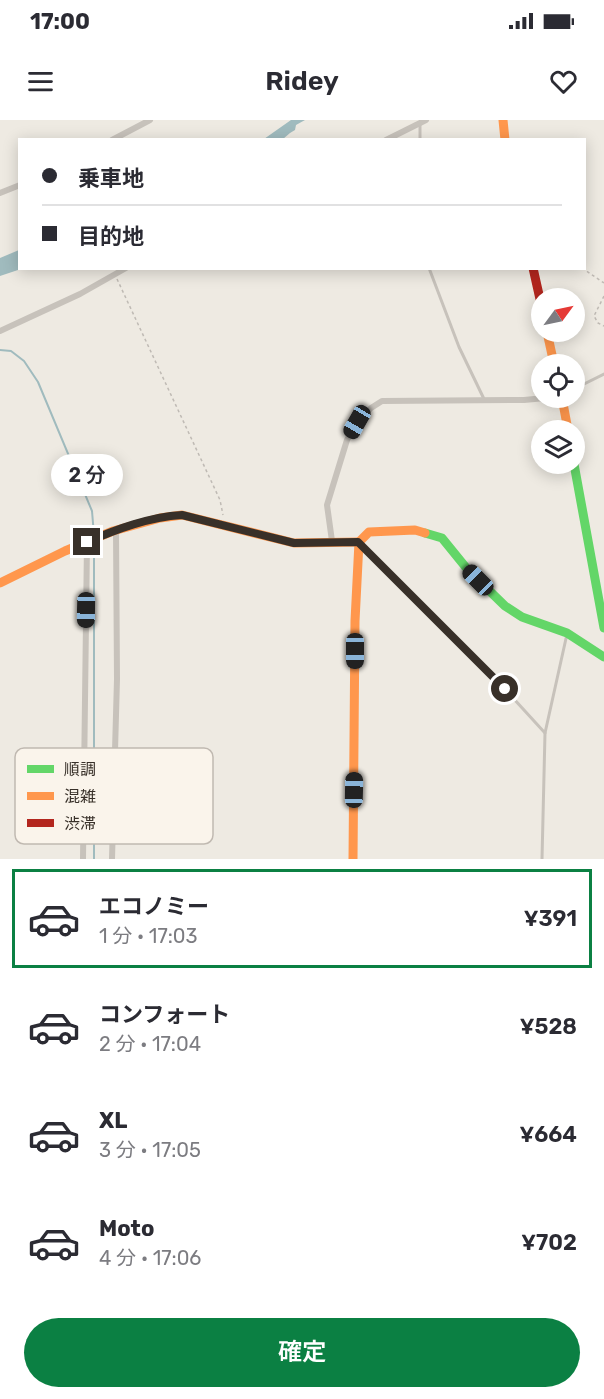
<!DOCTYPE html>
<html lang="ja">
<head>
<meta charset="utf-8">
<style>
	:root { --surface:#fff; --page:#f7f7f7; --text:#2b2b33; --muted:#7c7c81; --line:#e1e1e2; --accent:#0b8043 }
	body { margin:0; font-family:Rubik,"Noto Sans JP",sans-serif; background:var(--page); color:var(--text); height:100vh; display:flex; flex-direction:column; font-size:22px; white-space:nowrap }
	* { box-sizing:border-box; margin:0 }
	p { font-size:20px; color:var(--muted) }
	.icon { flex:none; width:33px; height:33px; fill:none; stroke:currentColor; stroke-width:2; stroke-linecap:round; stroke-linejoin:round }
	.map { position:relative; height:739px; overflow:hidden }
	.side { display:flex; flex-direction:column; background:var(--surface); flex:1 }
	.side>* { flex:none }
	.top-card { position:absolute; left:18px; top:18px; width:568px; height:132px; border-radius:0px; box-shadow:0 3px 15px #0003; display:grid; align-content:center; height:132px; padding:0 24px; background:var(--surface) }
	.needle { width:39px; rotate:57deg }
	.buttons { position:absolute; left:531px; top:168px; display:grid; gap:12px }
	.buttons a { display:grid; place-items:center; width:54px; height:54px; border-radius:50%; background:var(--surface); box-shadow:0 3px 15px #0003; font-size:30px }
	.end { position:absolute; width:27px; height:27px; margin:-14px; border:8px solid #383029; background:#fff; box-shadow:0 0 0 3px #fff }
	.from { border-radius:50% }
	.bubble { position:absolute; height:42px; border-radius:21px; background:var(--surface); box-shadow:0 3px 15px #0003; font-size:20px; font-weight:600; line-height:42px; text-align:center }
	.car { position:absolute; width:18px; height:36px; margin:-18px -9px; border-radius:8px; box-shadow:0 0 4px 2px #0007; background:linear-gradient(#222 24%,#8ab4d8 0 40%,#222 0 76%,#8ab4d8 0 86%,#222 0) }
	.top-card b { display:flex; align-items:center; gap:21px; height:57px; font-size:22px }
	.top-card b+b { border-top:2px solid var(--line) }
	.top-card i { width:15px; height:15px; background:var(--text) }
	ul { padding:10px 0 0; list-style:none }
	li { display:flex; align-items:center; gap:18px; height:99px; margin:0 12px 9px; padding:0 12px; border:3px solid transparent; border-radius:0px }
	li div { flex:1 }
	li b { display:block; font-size:22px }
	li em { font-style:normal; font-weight:600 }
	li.on { border-color:var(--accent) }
	li>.icon { width:54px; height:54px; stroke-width:1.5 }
	.action { display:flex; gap:12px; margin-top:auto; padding:12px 24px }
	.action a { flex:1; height:69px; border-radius:36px; background:var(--accent); color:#fff; font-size:24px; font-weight:600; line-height:69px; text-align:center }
	.status { display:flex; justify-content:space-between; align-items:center; height:42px; padding:0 30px; background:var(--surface); direction:ltr }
	.status svg { height:16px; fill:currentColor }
	header { display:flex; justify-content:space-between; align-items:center; height:78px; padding:0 24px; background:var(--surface); font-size:27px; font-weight:600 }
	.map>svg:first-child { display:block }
</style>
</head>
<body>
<div class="status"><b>17:00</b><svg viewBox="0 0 49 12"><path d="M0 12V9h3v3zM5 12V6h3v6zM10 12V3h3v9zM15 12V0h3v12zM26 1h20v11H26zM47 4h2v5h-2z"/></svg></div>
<header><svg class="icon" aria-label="menu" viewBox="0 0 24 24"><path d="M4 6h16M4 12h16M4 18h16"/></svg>Ridey<svg class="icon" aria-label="heart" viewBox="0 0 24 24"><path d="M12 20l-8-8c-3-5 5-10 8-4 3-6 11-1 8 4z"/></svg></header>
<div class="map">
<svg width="604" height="739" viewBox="0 0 604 739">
	<rect width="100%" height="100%" fill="#eeeae2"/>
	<!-- water -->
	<g fill="#a0bbbe">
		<path d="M291,0H305L296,5L295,10L290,13L283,19H264Z"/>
		<path d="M19,130L21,149L0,156V138Z"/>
	</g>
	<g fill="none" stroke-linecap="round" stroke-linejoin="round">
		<!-- stream -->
		<g stroke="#a0bbbe" stroke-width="2">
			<path d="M0,230L11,231L24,241L38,262L92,391L94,415"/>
			<path d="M94,739V421"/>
		</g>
		<!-- path -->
		<g stroke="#bfbab4" stroke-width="1.5" stroke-dasharray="3 3" stroke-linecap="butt">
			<path d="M582,148L604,163"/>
			<path d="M117,159L220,380L223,395"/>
			<path d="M604,176L594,196L598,203L604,206"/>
		</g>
		<!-- lane -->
		<g stroke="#c7c2bb" stroke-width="3">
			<path d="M420,20V3"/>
			<path d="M429,148L459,227L484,279"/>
			<path d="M574,269L604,254"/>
			<path d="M362,425L492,555L545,613"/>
			<path d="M542,739L545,613L567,514"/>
		</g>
		<!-- street -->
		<g stroke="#c7c2bb" stroke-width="6">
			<path d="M112,20L150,0"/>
			<path d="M386,20L426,0"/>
			<path d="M0,73L20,65"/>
			<path d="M0,211L80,174L126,148"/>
			<path d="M332,421L327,385L347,320L357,302L371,288L382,281L524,280L545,278"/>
			<path d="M83,739L87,422"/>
			<path d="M112,739L117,559L116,411"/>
		</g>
		<!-- fast -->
		<g stroke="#63d668" stroke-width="9">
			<path d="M574,344L604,508"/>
			<path d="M425,413L442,418L468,450L505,486L522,497L567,513L604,537"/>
		</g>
		<!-- slow -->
		<g stroke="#ff974d" stroke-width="9">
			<path d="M503,0L505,20"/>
			<path d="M547,212L554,244"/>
			<path d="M562,278L568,310"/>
			<path d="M0,463L65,431L113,411L160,398L182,395L294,423L359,422"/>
			<path d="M353,739L355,501L359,422L369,412L415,410L425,413"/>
		</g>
		<!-- jam -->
		<path stroke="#b3261e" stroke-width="9" d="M533,148L542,188"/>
	</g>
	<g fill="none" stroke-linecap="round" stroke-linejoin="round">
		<!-- route -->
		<path stroke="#383029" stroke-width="8" d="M87,422C117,409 149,397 182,395L294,423L358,422L505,569"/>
	</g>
	<!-- legend -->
	<rect x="15" y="628" width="198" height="96" rx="9" fill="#faf4eb" stroke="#c0b9b1" stroke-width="1.5"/>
	<rect x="27" y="645" width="27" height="8" fill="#63d668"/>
	<rect x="27" y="672" width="27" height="8" fill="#ff974d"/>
	<rect x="27" y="699" width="27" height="8" fill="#b3261e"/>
	<g font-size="16" fill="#383029">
		<text x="64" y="655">順調</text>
		<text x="64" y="682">混雑</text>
		<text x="64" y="709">渋滞</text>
	</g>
</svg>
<div class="buttons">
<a><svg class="needle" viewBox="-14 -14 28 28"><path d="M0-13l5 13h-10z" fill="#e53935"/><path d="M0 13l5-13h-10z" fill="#7c7c81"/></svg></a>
<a><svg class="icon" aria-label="locate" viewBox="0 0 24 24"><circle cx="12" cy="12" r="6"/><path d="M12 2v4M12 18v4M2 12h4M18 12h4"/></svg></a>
<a><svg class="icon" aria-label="layers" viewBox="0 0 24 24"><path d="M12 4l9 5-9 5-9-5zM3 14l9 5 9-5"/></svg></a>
</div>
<i class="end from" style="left:505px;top:569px"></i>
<i class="end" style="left:87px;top:422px"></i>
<div class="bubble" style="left:51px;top:334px;width:72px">2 分</div>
<i class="car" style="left:357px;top:302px;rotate:210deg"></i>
<i class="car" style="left:478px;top:460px;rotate:315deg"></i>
<i class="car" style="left:86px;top:490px;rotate:181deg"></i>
<i class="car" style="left:355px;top:531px;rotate:180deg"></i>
<i class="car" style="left:354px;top:670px;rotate:1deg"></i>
<div class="top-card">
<b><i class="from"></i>乗車地</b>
<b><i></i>目的地</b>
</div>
</div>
<section class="side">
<ul>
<li class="on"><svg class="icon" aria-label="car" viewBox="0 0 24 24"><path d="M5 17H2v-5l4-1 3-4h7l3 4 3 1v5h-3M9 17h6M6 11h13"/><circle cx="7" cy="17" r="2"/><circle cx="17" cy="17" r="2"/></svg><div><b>エコノミー</b><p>1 分 · 17:03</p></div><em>¥391</em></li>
<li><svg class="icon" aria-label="car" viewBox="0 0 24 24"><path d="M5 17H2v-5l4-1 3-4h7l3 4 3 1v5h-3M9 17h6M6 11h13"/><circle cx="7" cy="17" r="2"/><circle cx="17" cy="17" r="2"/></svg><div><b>コンフォート</b><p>2 分 · 17:04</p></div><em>¥528</em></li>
<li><svg class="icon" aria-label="car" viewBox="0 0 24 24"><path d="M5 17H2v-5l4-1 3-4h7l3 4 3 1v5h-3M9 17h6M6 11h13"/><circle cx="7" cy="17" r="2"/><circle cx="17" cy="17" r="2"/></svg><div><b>XL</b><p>3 分 · 17:05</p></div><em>¥664</em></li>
<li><svg class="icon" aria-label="car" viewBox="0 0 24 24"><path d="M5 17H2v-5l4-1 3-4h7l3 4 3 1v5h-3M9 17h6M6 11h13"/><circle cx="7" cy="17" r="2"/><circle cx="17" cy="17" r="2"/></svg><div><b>Moto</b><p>4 分 · 17:06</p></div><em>¥702</em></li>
</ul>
<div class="action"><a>確定</a></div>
</section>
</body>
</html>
